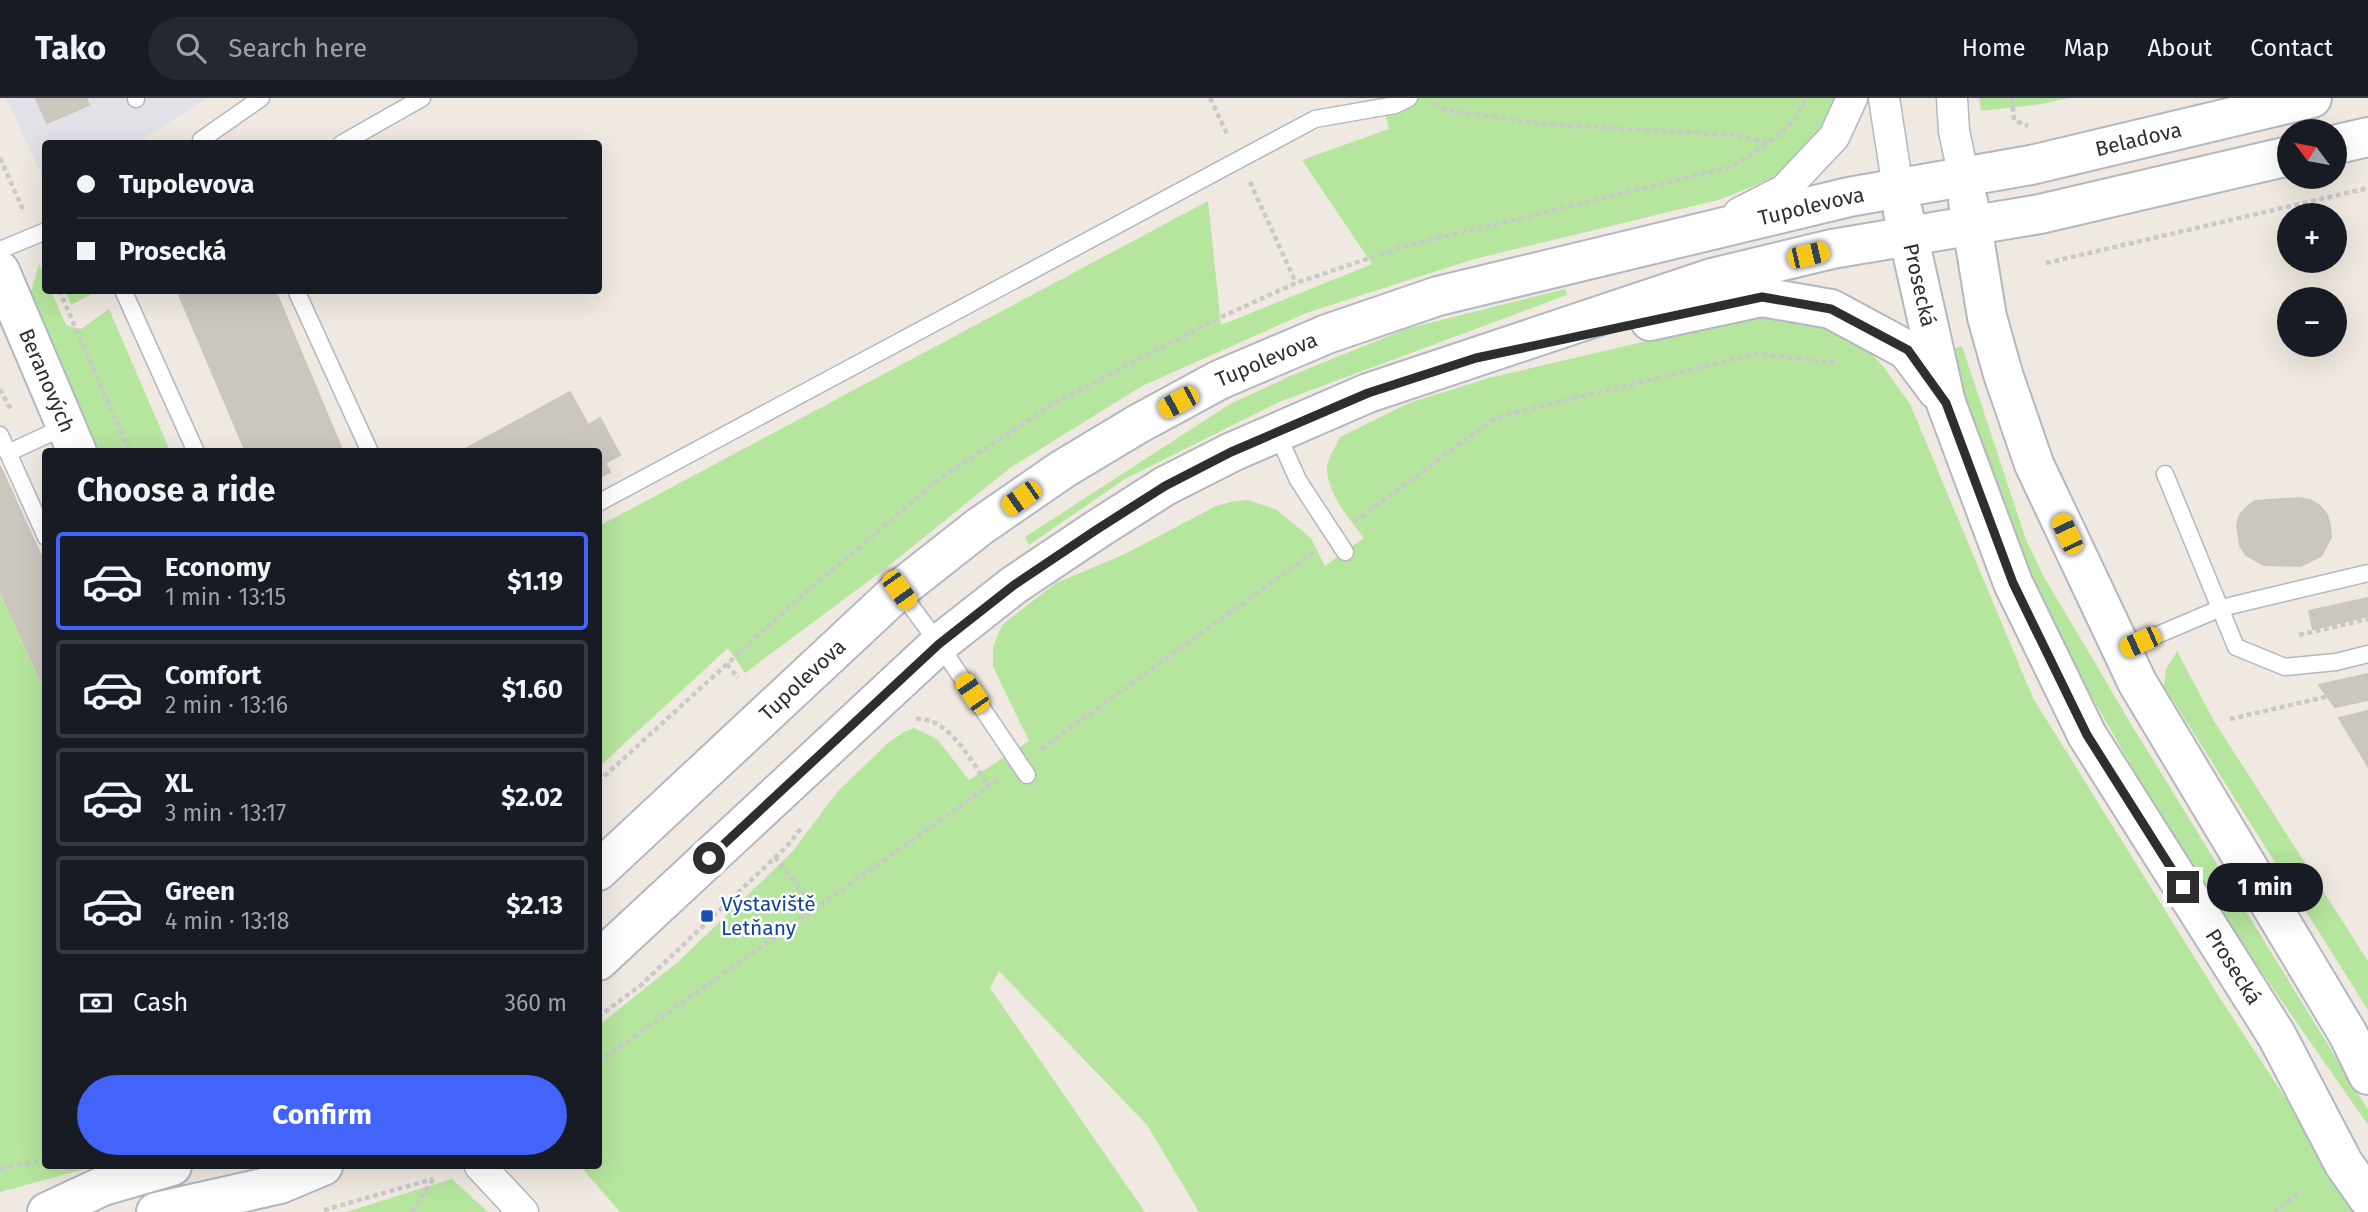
<!DOCTYPE html>
<html lang="en">
<head>
<meta charset="utf-8">
<style>
	:root { --surface:#171b24; --page:#242831; --text:#f1f3f6; --muted:#9ea1a6; --line:#363941; --accent:#4264fb }
	body { margin:0; font-family:"Fira Sans",sans-serif; background:var(--page); color:var(--text); height:100vh; display:flex; flex-direction:column; font-size:26px; white-space:nowrap }
	* { box-sizing:border-box; margin:0 }
	p { font-size:23px; color:var(--muted) }
	.icon { flex:none; width:38px; height:38px; fill:none; stroke:currentColor; stroke-width:2; stroke-linecap:round; stroke-linejoin:round }
	.map { position:relative; flex:1; overflow:hidden }
	.details { position:absolute; left:42px; top:350px; width:560px; height:721px; display:flex; flex-direction:column; background:var(--surface); border-radius:7px; box-shadow:0 7px 28px #0002 }
	.details>* { flex:none }
	.banner { position:absolute; left:42px; top:42px; width:560px; height:154px; border-radius:7px; box-shadow:0 7px 28px #0002; display:grid; align-content:center; height:154px; padding:0 35px; background:var(--surface) }
	.needle { width:46px; rotate:302deg }
	.tools { position:absolute; left:2277px; top:21px; display:grid; gap:14px }
	.tools a { display:grid; place-items:center; width:70px; height:70px; border-radius:50%; background:var(--surface); box-shadow:0 7px 28px #0002; font-size:35px }
	.end { position:absolute; width:32px; height:32px; margin:-16px; border:9px solid #2e2e2e; background:#fff; box-shadow:0 0 0 4px #fff }
	.from { border-radius:50% }
	.bubble { position:absolute; height:49px; border-radius:24px; background:var(--surface); box-shadow:0 7px 28px #0002; font-size:23px; font-weight:700; line-height:49px; text-align:center }
	.car { position:absolute; width:21px; height:42px; margin:-21px -10px; border-radius:9px; box-shadow:0 0 5px 2px #0007; background:linear-gradient(#f5c518 24%,#345 0 40%,#f5c518 0 76%,#345 0 86%,#f5c518 0) }
	.banner b { display:flex; align-items:center; gap:24px; height:66px; font-size:26px }
	.banner b+b { border-top:2px solid var(--line) }
	.banner i { width:18px; height:18px; background:var(--text) }
	ul { padding:0; list-style:none }
	li { display:flex; align-items:center; gap:21px; height:98px; margin:0 14px 10px; padding:0 21px; border:4px solid var(--line); border-radius:7px }
	li div { flex:1 }
	li b { display:block; font-size:26px }
	li em { font-style:normal; font-weight:700 }
	li.selected { border-color:var(--accent) }
	li>.icon { width:63px; height:63px; stroke-width:1.5 }
	h2 { padding:0 35px; font-size:32px; line-height:84px }
	.pay { display:flex; align-items:center; gap:18px; height:77px; padding:0 35px; font-size:26px }
	.pay p { margin-inline-start:auto }
	.action { display:flex; gap:14px; margin-top:auto; padding:14px 35px }
	.action a { flex:1; height:80px; border-radius:42px; background:var(--accent); color:#fff; font-size:28px; font-weight:700; line-height:80px; text-align:center }
	header { display:flex; align-items:center; gap:42px; box-sizing:border-box; height:98px; padding:0 35px; background:var(--surface); border-bottom:2px solid var(--line) }
	header strong { font-size:33px }
	nav { display:flex; gap:38px; margin-inline-start:auto; font-size:24px }
	.search { width:490px; height:63px; background:var(--page); display:flex; align-items:center; gap:18px; box-sizing:border-box; padding:0 24px; border-radius:38px; color:var(--muted); font-size:26px }
	.map>svg:first-child { display:block }
</style>
</head>
<body>
<header>
<strong>Tako</strong>
<div class="search"><svg class="icon" aria-label="search" viewBox="0 0 24 24"><circle cx="10" cy="10" r="6"/><path d="M15 15l6 6"/></svg>Search here</div>
<nav><a>Home</a><a>Map</a><a>About</a><a>Contact</a></nav>
</header>
<div class="map">
<svg width="2368" height="1114" viewBox="0 0 2368 1114">
	<rect width="100%" height="100%" fill="#efe9e1"/>
	<!-- industrial -->
	<path fill="#e3e1e8" d="M6,0H207L137,45L46,46L45,84Z"/>
	<!-- green -->
	<g fill="#b6e59e">
		<path d="M1380,0H1836C1829,14 1823,30 1814,44C1794,75 1751,89 1718,102L1474,161L1306,215L1142,288L1010,370L886,470L745,575L728,550L599,669V428L1208,103L1221,227L1372,166L1302,62L1389,31Z"/>
		<path d="M1979,0H2068L2042,6L1981,13Z"/>
		<path d="M39,166L45,180L46,192L51,193L66,227L81,231L109,211L170,353H94L29,200Z"/>
		<path d="M1565,191L1567,197L1279,304L1125,381L1029,447L1025,439L1230,306L1290,278L1406,231Z"/>
		<path d="M65,193H97L71,207Z"/>
		<path d="M1788,215L1858,242L1882,267L1910,306L2033,600L2216,894L2360,1114H1199L1147,1027L999,873L990,890L1145,1114H620L580,1068H598L599,927L678,864L792,754L838,693L888,645L904,634L914,630L937,641L969,682L1029,643L993,569V549L1002,527L1056,485L1125,456L1216,408L1234,403L1248,402L1277,412L1311,440L1325,468L1364,440C1350,422 1327,395 1327,371C1327,361 1336,348 1340,339L1409,305L1489,280L1741,221Z"/>
		<path d="M1962,248L2026,442L2044,479L2131,626L2368,1012V1027L2231,830L2147,695L2062,547L2023,462L1949,252Z"/>
		<path d="M0,495L45,595L46,1068H96L0,1094Z"/>
		<path d="M2177,553L2214,623L2368,863V912L2164,588L2166,571Z"/>
		<path d="M452,1081L488,1114H346Z"/>
	</g>
	<!-- building -->
	<g fill="#cbc7bf" stroke="#cbc5ba" stroke-width="2">
		<path d="M36,0H86L89,7L47,25Z"/>
		<path d="M177,192H275L343,354H246Z"/>
		<path d="M570,294L588,327L600,320L620,357L605,365L610,374L598,380V354H460Z"/>
		<path d="M0,368L46,469V594L0,492Z"/>
		<path d="M2299,400L2310,402L2320,408L2327,417L2330,428L2331,439L2321,458L2300,468L2264,467L2246,457L2240,448L2237,427L2240,417L2247,409L2255,403Z"/>
		<path d="M2368,500V518L2313,531L2309,513Z"/>
		<path d="M2368,576V602L2335,609L2319,587Z"/>
		<path d="M2368,613V668L2339,620Z"/>
	</g>
	<g fill="none" stroke-linecap="round" stroke-linejoin="round">
		<!-- lane casing -->
		<g stroke="#b4b7c1" stroke-width="19">
			<g id="lane">
				<path d="M136,0V1"/>
				<path d="M201,42L261,0"/>
				<path d="M341,46L422,0"/>
				<path d="M0,152L46,133"/>
				<path d="M123,192L196,354"/>
				<path d="M296,192L370,354"/>
				<path d="M1277,335L1298,382L1345,454"/>
				<path d="M0,337L46,439"/>
				<path d="M8,355L66,328"/>
				<path d="M2165,376L2236,549L2285,569L2336,564L2368,556"/>
				<path d="M598,405L1315,21L1395,7L1409,0"/>
				<path d="M899,492L939,546L1027,677"/>
				<path d="M2122,552L2221,510L2368,475"/>
			</g>
		</g>
		<!-- street casing -->
		<g stroke="#b4b7c1" stroke-width="33">
			<g id="street">
				<path d="M1884,0L1898,91"/>
				<path d="M1952,0L1954,33L1964,80"/>
				<path d="M1739,115L1784,92L1834,39L1852,0"/>
				<path d="M480,1068L523,1114"/>
			</g>
		</g>
		<!-- secondary casing -->
		<g stroke="#b4b7c1" stroke-width="42">
			<g id="secondary">
				<path d="M2334,47L2368,39"/>
				<path d="M1968,103L1987,219L2003,276L2034,366L2137,584L2348,936L2368,977"/>
				<path id="s1" d="M1903,114L1946,305L2013,485L2087,637L2277,938L2344,1066L2368,1100"/>
				<path id="s2" d="M0,173L77,354"/>
				<path d="M1650,223L1762,199L1831,211L1907,252L1937,292"/>
				<path id="s3" d="M598,773L899,492L979,429L1063,371L1138,326L1219,282L1327,236L1438,198L1849,99L2031,67L2312,0"/>
				<path d="M598,863L939,546L1014,487L1096,432L1165,388L1232,354L1368,295L1712,180L1832,151L2040,116L2289,58"/>
				<path d="M47,1114L103,1088L172,1068"/>
				<path d="M156,1114L280,1086L323,1068"/>
			</g>
		</g>
		<!-- path -->
		<g stroke="#c9c9c9" stroke-width="4.5" stroke-dasharray="5 3.5" stroke-linecap="butt">
			<path d="M1210,0L1228,38"/>
			<path d="M2012,0L2014,22L2028,28"/>
			<path d="M1435,5L1446,12L1542,26L1734,37L1769,44"/>
			<path d="M0,60L24,114"/>
			<path d="M1250,84L1296,185"/>
			<path d="M2046,165L2368,90"/>
			<path d="M59,192L130,354"/>
			<path d="M0,291L11,312"/>
			<path d="M1354,424L1495,320L1757,255L1836,265"/>
			<path d="M2299,537L2368,521"/>
			<path d="M727,566L738,580"/>
			<path d="M916,621C950,619 971,664 989,688"/>
			<path d="M2230,621L2368,589"/>
			<path d="M1041,651L1315,453"/>
			<path d="M598,684L798,501L938,382L1056,304L1221,219L1296,185L1402,149L1730,69C1760,51 1793,34 1806,0"/>
			<path d="M775,759L816,811"/>
			<path d="M598,919L641,887L788,747L802,729"/>
			<path d="M598,964L997,682"/>
			<path d="M0,1071L46,1061"/>
			<path d="M324,1112L433,1081"/>
			<path d="M412,1114L433,1081"/>
			<path d="M2274,1114L2302,1092"/>
		</g>
		<!-- lane -->
		<use href="#lane" stroke="#fff" stroke-width="16"/>
		<!-- street -->
		<use href="#street" stroke="#fff" stroke-width="30"/>
		<!-- secondary -->
		<use href="#secondary" stroke="#fff" stroke-width="38"/>
	</g>
	<g fill="none" stroke-linecap="round" stroke-linejoin="round">
		<!-- route -->
		<path stroke="#2e2e2e" stroke-width="9" d="M709,760L939,546L1014,487L1096,432L1165,388L1231,354L1368,295L1476,260L1762,199L1831,211L1908,252L1946,305L2013,485L2087,637L2183,789"/>
	</g>
	<!-- markers -->
	<rect fill="#1a4fb4" stroke="#fff" stroke-width="2.5" x="700" y="811" width="14" height="14" rx="3.5"/>
	<g text-anchor="middle" stroke-width="5" stroke-linejoin="round" paint-order="stroke">
		<!-- street labels -->
		<g font-size="21" fill="#2e2e2e" stroke="#fff">
			<text dy="7" stroke="none"><textPath href="#s3" startOffset="1748">Beladova</textPath></text>
			<text dy="7" stroke="none"><textPath href="#s3" startOffset="1414">Tupolevova</textPath></text>
			<text dy="7" stroke="none"><textPath href="#s1" startOffset="75">Prosecká</textPath></text>
			<text dy="7" stroke="none"><textPath href="#s3" startOffset="847">Tupolevova</textPath></text>
			<text dy="7" stroke="none"><textPath href="#s2" startOffset="119">Beranových</textPath></text>
			<text dy="7" stroke="none"><textPath href="#s3" startOffset="280">Tupolevova</textPath></text>
			<text dy="7" stroke="none"><textPath href="#s1" startOffset="831">Prosecká</textPath></text>
		</g>
		<!-- transit labels -->
		<g font-size="21" fill="#164399" stroke="#fff" text-anchor="start">
			<text x="721" y="813">Výstaviště<tspan x="721" dy="24">Letňany</tspan></text>
		</g>
	</g>
</svg>
<div class="tools">
<a><svg class="needle" viewBox="-14 -14 28 28"><path d="M0-13l5 13h-10z" fill="#e53935"/><path d="M0 13l5-13h-10z" fill="#9ea1a6"/></svg></a>
<a>+</a>
<a>−</a>
</div>
<i class="end from" style="left:709px;top:760px"></i>
<i class="end" style="left:2183px;top:789px"></i>
<div class="bubble" style="left:2207px;top:765px;width:116px">1 min</div>
<i class="car" style="left:1808px;top:157px;rotate:77deg"></i>
<i class="car" style="left:1178px;top:304px;rotate:242deg"></i>
<i class="car" style="left:1021px;top:400px;rotate:235deg"></i>
<i class="car" style="left:2067px;top:436px;rotate:335deg"></i>
<i class="car" style="left:899px;top:492px;rotate:144deg"></i>
<i class="car" style="left:2140px;top:544px;rotate:246deg"></i>
<i class="car" style="left:972px;top:595px;rotate:326deg"></i>
<div class="banner">
<b><i class="from"></i>Tupolevova</b>
<b><i></i>Prosecká</b>
</div>
<section class="details">
<h2>Choose a ride</h2>
<ul>
<li class="selected"><svg class="icon" aria-label="car" viewBox="0 0 24 24"><path d="M5 17H2v-5l4-1 3-4h7l3 4 3 1v5h-3M9 17h6M6 11h13"/><circle cx="7" cy="17" r="2"/><circle cx="17" cy="17" r="2"/></svg><div><b>Economy</b><p>1 min · 13:15</p></div><em>$1.19</em></li>
<li><svg class="icon" aria-label="car" viewBox="0 0 24 24"><path d="M5 17H2v-5l4-1 3-4h7l3 4 3 1v5h-3M9 17h6M6 11h13"/><circle cx="7" cy="17" r="2"/><circle cx="17" cy="17" r="2"/></svg><div><b>Comfort</b><p>2 min · 13:16</p></div><em>$1.60</em></li>
<li><svg class="icon" aria-label="car" viewBox="0 0 24 24"><path d="M5 17H2v-5l4-1 3-4h7l3 4 3 1v5h-3M9 17h6M6 11h13"/><circle cx="7" cy="17" r="2"/><circle cx="17" cy="17" r="2"/></svg><div><b>XL</b><p>3 min · 13:17</p></div><em>$2.02</em></li>
<li><svg class="icon" aria-label="car" viewBox="0 0 24 24"><path d="M5 17H2v-5l4-1 3-4h7l3 4 3 1v5h-3M9 17h6M6 11h13"/><circle cx="7" cy="17" r="2"/><circle cx="17" cy="17" r="2"/></svg><div><b>Green</b><p>4 min · 13:18</p></div><em>$2.13</em></li>
</ul>
<div class="pay"><svg class="icon" aria-label="cash" viewBox="0 0 24 24"><path d="M3 7h18v10H3z"/><circle cx="12" cy="12" r="2"/></svg>Cash<p>360 m</p></div>
<div class="action"><a>Confirm</a></div>
</section>
</div>
</body>
</html>
